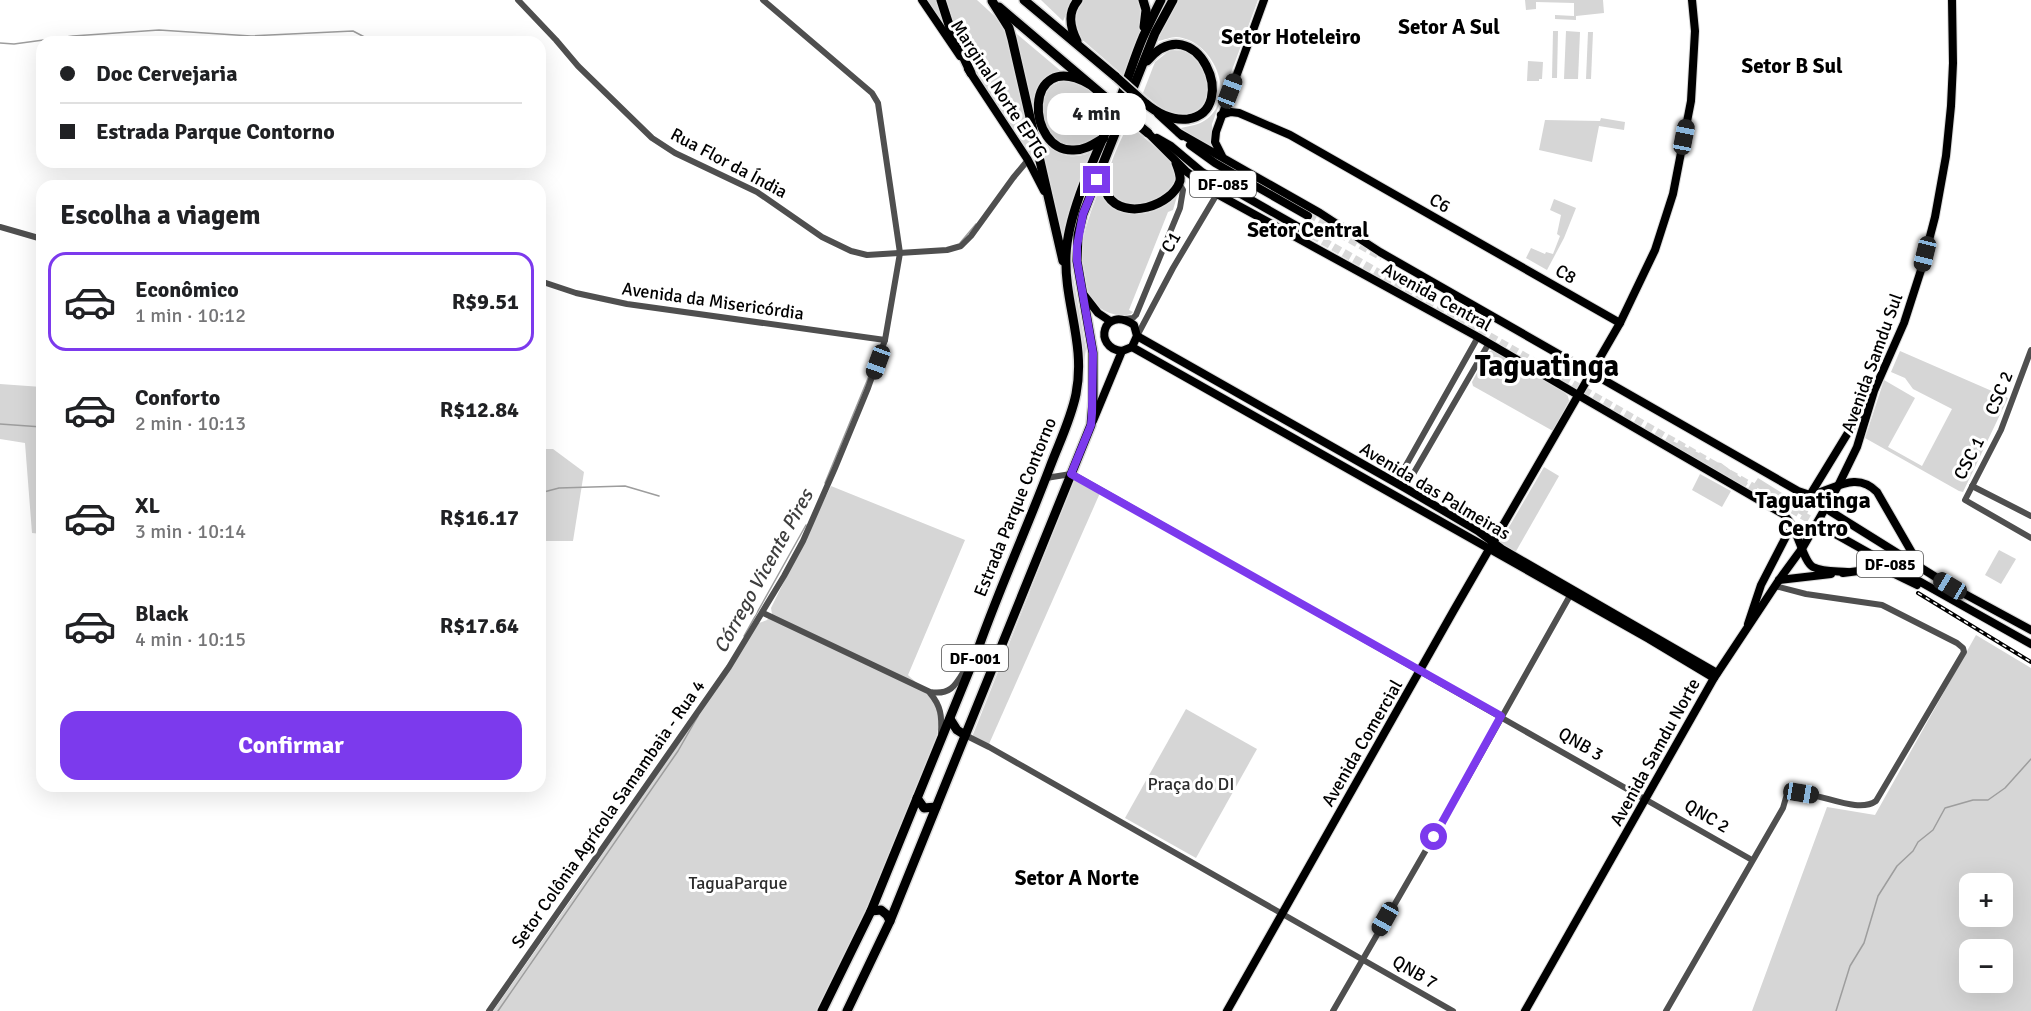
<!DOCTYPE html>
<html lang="pt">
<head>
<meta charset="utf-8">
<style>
	:root { --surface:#fff; --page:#f2f2f2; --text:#202124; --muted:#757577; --line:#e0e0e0; --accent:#7c3aed }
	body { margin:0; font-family:Signika,sans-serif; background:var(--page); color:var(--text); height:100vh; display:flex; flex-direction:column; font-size:22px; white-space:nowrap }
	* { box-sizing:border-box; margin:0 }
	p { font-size:20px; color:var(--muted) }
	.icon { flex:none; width:33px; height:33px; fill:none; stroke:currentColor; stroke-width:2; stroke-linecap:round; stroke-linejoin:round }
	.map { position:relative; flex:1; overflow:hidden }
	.details { position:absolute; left:36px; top:180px; width:510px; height:612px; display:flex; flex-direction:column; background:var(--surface); border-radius:18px; box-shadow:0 6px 24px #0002 }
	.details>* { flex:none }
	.guide { position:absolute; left:36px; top:36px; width:510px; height:132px; border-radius:18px; box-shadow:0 6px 24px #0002; display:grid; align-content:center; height:132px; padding:0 24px; background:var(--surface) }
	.controls { position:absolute; left:1959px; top:873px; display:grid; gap:12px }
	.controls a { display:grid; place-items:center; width:54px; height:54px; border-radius:12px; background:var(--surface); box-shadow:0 6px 24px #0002; font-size:30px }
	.end { position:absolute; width:27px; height:27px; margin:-14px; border:8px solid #7c3aed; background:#fff; box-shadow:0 0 0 3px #fff }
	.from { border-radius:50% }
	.bubble { position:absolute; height:42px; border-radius:18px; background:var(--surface); box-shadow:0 6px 24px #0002; font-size:20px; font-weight:800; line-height:42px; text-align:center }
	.car { position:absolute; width:18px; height:36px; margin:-18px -9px; border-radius:8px; box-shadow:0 0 4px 2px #0007; background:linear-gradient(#222 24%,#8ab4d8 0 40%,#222 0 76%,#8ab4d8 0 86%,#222 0) }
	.guide b { display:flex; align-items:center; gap:21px; height:57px; font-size:22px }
	.guide b+b { border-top:2px solid var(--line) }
	.guide i { width:15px; height:15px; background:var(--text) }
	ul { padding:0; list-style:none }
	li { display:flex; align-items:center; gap:18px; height:99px; margin:0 12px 9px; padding:0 12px; border:3px solid transparent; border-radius:18px }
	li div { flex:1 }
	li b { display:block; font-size:22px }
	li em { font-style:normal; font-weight:800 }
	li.selected { border-color:var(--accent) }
	li>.icon { width:54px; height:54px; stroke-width:1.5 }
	h2 { padding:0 24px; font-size:27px; line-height:72px }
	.cta { display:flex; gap:12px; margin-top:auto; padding:12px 24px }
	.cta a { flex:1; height:69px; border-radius:18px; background:var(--accent); color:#fff; font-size:24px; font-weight:800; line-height:69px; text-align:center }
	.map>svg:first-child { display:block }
</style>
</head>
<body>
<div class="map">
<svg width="2031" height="1011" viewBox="0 0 2031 1011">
	<rect width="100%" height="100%" fill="#fff"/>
	<!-- green -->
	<g fill="#d6d6d6" fill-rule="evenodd">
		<path d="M927,0H977L1000,21L1005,31L1029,138L1042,181Z"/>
		<path d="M1041,0H1073L1063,21Z"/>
		<path d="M1083,0H1139C1151,22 1132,56 1124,76L1078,36L1074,15Z"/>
		<path d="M1164,0H1170L1075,234L1072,271L1086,349L1084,362C1081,332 1070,301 1069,272C1066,216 1099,165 1119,116C1135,77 1149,38 1164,0Z"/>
		<path d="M1179,0H1258L1212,124L1213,150L1181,128C1190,126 1199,125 1207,119C1238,95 1212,39 1176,37C1171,37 1164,40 1158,41L1166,20Z"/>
		<path d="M1525,0H1603L1604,13L1576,16V20L1555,19V15L1574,16V3L1536,2V9L1526,10Z"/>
		<path d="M1011,29L1062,72C1053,75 1043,78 1038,86C1025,107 1039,146 1062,154C1074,159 1087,155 1097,149L1064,244Z"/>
		<path d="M1553,31H1558L1557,78H1552Z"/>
		<path d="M1566,31L1580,32L1578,79H1564Z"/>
		<path d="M1588,32H1593L1591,79H1586Z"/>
		<path d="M1170,50L1187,51L1201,62L1210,88L1205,106L1187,118L1168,114L1143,93L1155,62Z"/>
		<path d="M1528,61L1543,62L1542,79H1539V81H1527Z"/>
		<path d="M1064,80L1081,83L1111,109C1107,117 1103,133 1097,139C1074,159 1050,142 1043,117C1041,110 1043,101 1043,93L1051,86Z"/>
		<path d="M1601,118L1625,122L1624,130L1599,126L1592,162L1539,150L1545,120L1600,121Z"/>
		<path d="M1128,124L1172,161L1176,176L1175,182L1163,200L1130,207C1124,204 1116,201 1113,197C1098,179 1121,142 1128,124Z"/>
		<path d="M1100,188C1113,224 1158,220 1178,193L1173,210L1168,212L1129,310L1133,312L1131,314C1120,317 1109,314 1100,308C1062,285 1087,220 1100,188Z"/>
		<path d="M1554,199L1576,208L1564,238L1547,270L1526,258L1531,248L1545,254L1546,252L1553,254L1560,236L1557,234L1561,215L1550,210Z"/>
		<path d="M1492,350L1564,392L1568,396L1569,401L1553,431L1473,386L1472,382L1488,352Z"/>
		<path d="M1900,351L2008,398L1963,492L1959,491L1865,438L1884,380L1915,398L1888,447L1922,466L1952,409L1913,389L1905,378L1891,372Z"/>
		<path d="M0,384L42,387V534L32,533L25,443L0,439Z"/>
		<path d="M1638,425L1666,441L1668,439L1699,453L1707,460L1721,463L1748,483L1744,489Z"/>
		<path d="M540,449H553L584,472L573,541H540Z"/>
		<path d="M1544,467L1559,476L1515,553L1499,544Z"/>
		<path d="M1700,474L1731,491L1722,507L1692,490Z"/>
		<path d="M1075,478L1100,493L989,744L972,737Z"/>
		<path d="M1758,478L1809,510L1805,517L1775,500L1767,492L1755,487L1754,484Z"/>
		<path d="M831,486L965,540L908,675C917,684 935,696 938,709C944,736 920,780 910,805C881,875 852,944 817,1011H493L580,887L759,623L767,620L772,614L771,608Z"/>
		<path d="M1999,550L2016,559L2001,584L1985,575Z"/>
		<path d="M1976,635L2031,668V1011H1752L1827,807L1875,815ZM1970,884H2002V916H1970ZM1970,950H2002V982H1970Z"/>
		<path d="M1186,709L1257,749L1196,858L1125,818Z"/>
	</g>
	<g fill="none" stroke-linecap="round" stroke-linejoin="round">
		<!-- stream -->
		<g stroke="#9d9d9d" stroke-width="1.5">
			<path d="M0,43L14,44L73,36L159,30L251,36L353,31L374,42"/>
			<path d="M960,243L976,224"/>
			<path d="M0,424L42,427"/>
			<path d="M825,483L869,376"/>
			<path d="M540,493L559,488L625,486L659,496"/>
			<path d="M744,636L806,525"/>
			<path d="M498,1011L678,751L698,716"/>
			<path d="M1836,1011L1850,966L1864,943L1878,896L1897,866L1913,851L1918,842L1933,830L1945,808L1973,800H1988L2005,788L2031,759"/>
		</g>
		<!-- major-tunnel -->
		<g stroke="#d9d9d9" stroke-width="8" stroke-dasharray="8 4" stroke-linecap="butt">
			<path d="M1308,216L1382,257"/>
			<path d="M1302,229L1821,526"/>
			<path d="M1797,493L1828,510"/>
		</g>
		<!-- major casing -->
		<g stroke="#dbdbdb" stroke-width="10">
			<g id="major">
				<path d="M922,0L960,56"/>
				<path d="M968,69L1028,160L1044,191"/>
				<path d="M1158,114L1182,136"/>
				<path d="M1221,115L1231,112L1239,113L1290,135L1620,323"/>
				<path d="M1148,133L1187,172L1217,194L1478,337L1783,514C1799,528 1802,561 1813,567C1823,572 1836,571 1847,572"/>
				<path d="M1179,133L1320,213L1380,252L1798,491L1810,495"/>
				<path d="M1157,138L1171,146L1202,172L1302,229"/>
				<path d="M1190,145L1215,163L1308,216"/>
				<path d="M1222,156L1215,142L1216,132L1264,0"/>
				<path d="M1084,295L1098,313L1110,321"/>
				<path d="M1137,336L1405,488L1478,531L1502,549L1717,673"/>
				<path d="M1132,347L1649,639L1714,678"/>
				<path d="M1093,421L1122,351L1132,347L1137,336L1134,325C1103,304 1092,348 1122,351"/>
				<path d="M1810,495C1834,490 1856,470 1877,492L1918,563"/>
				<path d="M1810,495L1868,400"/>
				<path d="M1830,511L1950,586L2031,630"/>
				<path d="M1821,526L2031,644"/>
				<path d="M1843,573L1882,568L1917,585"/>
				<path d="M1779,580L1831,574"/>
				<path d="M1748,624L1761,585L1792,525"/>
				<path d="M1227,1011L1454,610L1620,323L1655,250L1673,194L1691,101L1695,31L1692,0"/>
				<path d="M1525,1011L1714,678L1779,580L1803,547L1838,486L1857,447L1874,391L1904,323L1922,267L1935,217L1946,156L1951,106L1953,63L1952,0"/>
			</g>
		</g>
		<!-- highway casing -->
		<g stroke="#dbdbdb" stroke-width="12">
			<g id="highway">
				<path d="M941,0L950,28L971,73"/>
				<path d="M1024,0L1116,77"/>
				<path d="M1143,0L1146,10L1144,27"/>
				<path d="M992,1L1009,28L1012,39L1063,261"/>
				<path d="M999,7L1105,97"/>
				<path d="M1077,41C1070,27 1067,13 1078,0"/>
				<path d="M1089,84C1022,47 1026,153 1074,150C1086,150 1095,143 1104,138"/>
				<path d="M1145,103C1157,113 1172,121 1188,119C1242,111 1196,4 1147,61"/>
				<path d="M1104,168C1104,178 1103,188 1108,196C1124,221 1172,206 1180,181C1181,175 1178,168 1176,163"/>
				<path d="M950,719L957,730L965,735"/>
				<path d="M917,798L924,808L936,807"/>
				<path d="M871,911L881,910L887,915L890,921"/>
				<path d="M822,1011L871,911L978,649C1000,587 1027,528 1050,467C1059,443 1071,419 1076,394C1086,344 1064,303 1066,255C1068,208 1101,145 1119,101C1128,80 1134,58 1143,37C1149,24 1155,12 1161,0"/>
				<path d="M847,1011L890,921L1091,425L1093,401V353L1077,261L1078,235L1083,214L1155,33L1173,0"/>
			</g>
		</g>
		<!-- minor -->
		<g stroke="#4f4f4f" stroke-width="6">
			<path d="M518,0L556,40L578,66L652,138L675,153L757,192L822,237L851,251L867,255L947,250L961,246L971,236L1013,178L1028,160"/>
			<path d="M0,227L42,239"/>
			<path d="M540,281L576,293L627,304L885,340"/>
			<path d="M1125,319L1133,318L1136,315L1180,208L1183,190L1179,183"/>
			<path d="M1137,336L1173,268L1217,194"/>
			<path d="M2031,350L2001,430L1965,500L2031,538"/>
			<path d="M1046,478L1071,474L1078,477L1752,860"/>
			<path d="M1396,483L1478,337"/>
			<path d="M1972,486L2031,516"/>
			<path d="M1405,488L1489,343"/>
			<path d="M763,613L930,692C954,696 957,681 969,663"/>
			<path d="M930,693C941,706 942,716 941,733"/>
			<path d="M965,735L989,747L1453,1011"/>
			<path d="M489,1011L729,667L784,576L803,541L835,468L868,388L885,340L900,253L878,103L872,93L763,0"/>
			<path d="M1333,1011L1467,779L1572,592"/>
			<path d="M1666,1011L1783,808L1787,794C1813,787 1855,816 1876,801L1964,652L1963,648L1957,643L1882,605L1806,594L1775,586"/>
		</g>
		<!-- major -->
		<use href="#major" stroke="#000" stroke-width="8"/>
		<!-- highway -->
		<use href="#highway" stroke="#000" stroke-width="9"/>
		<!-- rail casing -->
		<g stroke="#000" stroke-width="4">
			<path id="rail" d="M1918,593L2031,662"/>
		</g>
		<!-- rail -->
		<use href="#rail" stroke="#fff" stroke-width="1.5" stroke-dasharray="4.5" stroke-linecap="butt"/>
		<!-- highway-bridge casing -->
		<g stroke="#dbdbdb" stroke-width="12" stroke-linecap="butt">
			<g id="highway-bridge">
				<path d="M1116,77L1145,103"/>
				<path d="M1105,97L1148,133"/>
			</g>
		</g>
		<!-- highway-bridge -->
		<use href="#highway-bridge" stroke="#000" stroke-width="9"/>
	</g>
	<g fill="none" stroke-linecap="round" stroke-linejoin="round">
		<!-- route -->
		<path stroke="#7c3aed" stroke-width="8" d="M1097,180L1083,214L1077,246V261L1093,353L1092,413L1091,425L1071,474L1501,716L1434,837"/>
	</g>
	<g text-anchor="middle" stroke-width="6" stroke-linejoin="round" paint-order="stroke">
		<!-- shield labels -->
		<g fill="#fff" stroke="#4c4c4c" stroke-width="1.5">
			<rect x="1190" y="171" width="66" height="26" rx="4.5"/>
			<rect x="1857" y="551" width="66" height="26" rx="4.5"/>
			<rect x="942" y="645" width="66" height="26" rx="4.5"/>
		</g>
		<g font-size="16" font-weight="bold" fill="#000">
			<text x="1223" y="190">DF-085</text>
			<text x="1890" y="570">DF-085</text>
			<text x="975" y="664">DF-001</text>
		</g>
		<!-- street labels -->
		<g font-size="18" fill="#000" stroke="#fff">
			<text transform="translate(999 89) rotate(57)" y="6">Marginal Norte EPTG</text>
			<text transform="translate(729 163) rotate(28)" y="6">Rua Flor da Índia</text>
			<text transform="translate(1440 203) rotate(30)" y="6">C6</text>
			<text transform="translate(1171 242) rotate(-60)" y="6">C1</text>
			<text transform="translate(1566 274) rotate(29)" y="6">C8</text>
			<text transform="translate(1437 297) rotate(29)" y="6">Avenida Central</text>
			<text transform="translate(713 301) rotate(8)" y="6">Avenida da Misericórdia</text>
			<text transform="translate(1872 363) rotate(-70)" y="6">Avenida Samdu Sul</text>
			<text transform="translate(1999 393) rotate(-68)" y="6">CSC 2</text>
			<text transform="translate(1969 458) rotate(-63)" y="6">CSC 1</text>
			<text transform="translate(1435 491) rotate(31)" y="6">Avenida das Palmeiras</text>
			<text transform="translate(1015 507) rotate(-68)" y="6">Estrada Parque Contorno</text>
			<text transform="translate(1362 743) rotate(-60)" y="6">Avenida Comercial</text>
			<text transform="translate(1581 744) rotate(30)" y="6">QNB 3</text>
			<text transform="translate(1655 752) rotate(-61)" y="6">Avenida Samdu Norte</text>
			<text transform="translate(608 814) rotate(-55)" y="6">Setor Colônia Agrícola Samambaia - Rua 4</text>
			<text transform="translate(1707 816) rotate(30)" y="6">QNC 2</text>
			<text transform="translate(1415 972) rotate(30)" y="6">QNB 7</text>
		</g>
		<!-- park labels -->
		<g font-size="18" fill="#2d2d2d" stroke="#fff">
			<text x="1191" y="790">Praça do DI</text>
			<text x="738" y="889">TaguaParque</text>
		</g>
		<!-- water labels -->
		<g font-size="20" font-style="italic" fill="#3e3e3e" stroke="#fff">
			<text transform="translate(763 571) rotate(-61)" y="7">Córrego Vicente Pires</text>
		</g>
		<!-- quarter labels -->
		<g font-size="21" font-weight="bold" fill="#000" stroke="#fff">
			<text x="1449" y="34">Setor A Sul</text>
			<text x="1291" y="44">Setor Hoteleiro</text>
			<text x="1792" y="73">Setor B Sul</text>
			<text x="1308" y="237">Setor Central</text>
			<text x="1077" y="885">Setor A Norte</text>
		</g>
		<!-- district labels -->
		<g font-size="24" font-weight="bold" fill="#000" stroke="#fff">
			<text x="1813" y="508">Taguatinga<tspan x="1813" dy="28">Centro</tspan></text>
		</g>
		<!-- town labels -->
		<g font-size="30" font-weight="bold" fill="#000" stroke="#fff">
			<text x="1547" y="376">Taguatinga</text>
		</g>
	</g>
</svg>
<div class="controls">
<a>+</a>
<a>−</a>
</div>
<i class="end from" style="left:1434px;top:837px"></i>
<i class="end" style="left:1097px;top:180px"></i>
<div class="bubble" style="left:1047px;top:93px;width:99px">4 min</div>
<i class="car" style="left:1230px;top:91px;rotate:21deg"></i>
<i class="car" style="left:1684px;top:137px;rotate:11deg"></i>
<i class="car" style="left:1925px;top:254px;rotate:194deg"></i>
<i class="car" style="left:878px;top:362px;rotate:200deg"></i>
<i class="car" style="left:1950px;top:586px;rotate:301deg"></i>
<i class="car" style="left:1801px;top:793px;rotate:99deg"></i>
<i class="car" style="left:1385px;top:919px;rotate:209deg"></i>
<div class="guide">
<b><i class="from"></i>Doc Cervejaria</b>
<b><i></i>Estrada Parque Contorno</b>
</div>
<section class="details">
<h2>Escolha a viagem</h2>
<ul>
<li class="selected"><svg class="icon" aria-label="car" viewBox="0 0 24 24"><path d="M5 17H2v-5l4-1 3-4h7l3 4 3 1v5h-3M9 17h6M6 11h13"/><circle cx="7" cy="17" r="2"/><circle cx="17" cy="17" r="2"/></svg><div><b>Econômico</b><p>1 min · 10:12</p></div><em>R$9.51</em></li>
<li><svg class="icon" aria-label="car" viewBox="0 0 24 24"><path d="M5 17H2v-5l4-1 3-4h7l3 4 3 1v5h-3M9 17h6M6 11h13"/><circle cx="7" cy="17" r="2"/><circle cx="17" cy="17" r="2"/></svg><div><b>Conforto</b><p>2 min · 10:13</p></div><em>R$12.84</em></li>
<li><svg class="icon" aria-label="car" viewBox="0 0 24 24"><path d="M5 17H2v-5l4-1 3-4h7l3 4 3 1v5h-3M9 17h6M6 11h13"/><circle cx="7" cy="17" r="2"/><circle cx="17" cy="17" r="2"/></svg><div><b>XL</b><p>3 min · 10:14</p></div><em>R$16.17</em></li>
<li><svg class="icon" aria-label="car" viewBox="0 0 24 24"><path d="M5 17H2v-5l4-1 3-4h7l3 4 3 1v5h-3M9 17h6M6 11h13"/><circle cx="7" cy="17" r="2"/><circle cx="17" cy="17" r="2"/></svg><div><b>Black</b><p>4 min · 10:15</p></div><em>R$17.64</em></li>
</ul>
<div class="cta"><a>Confirmar</a></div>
</section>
</div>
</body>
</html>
